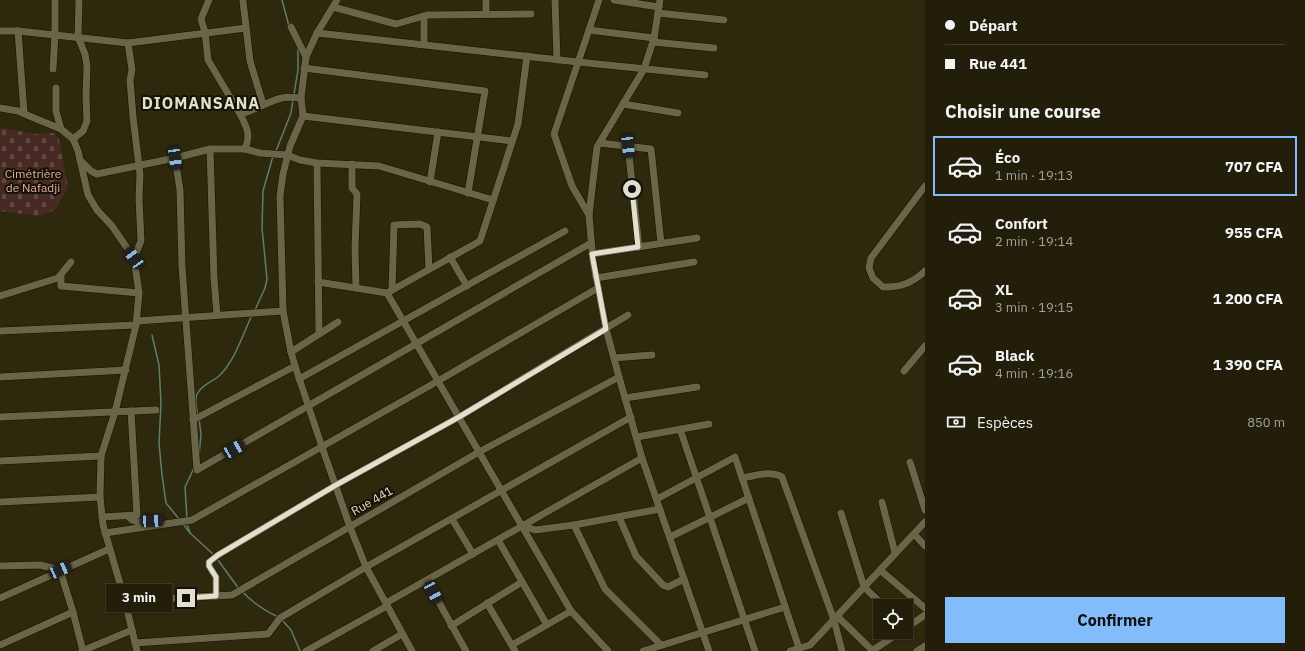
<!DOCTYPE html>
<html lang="fr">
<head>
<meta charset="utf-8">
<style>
	:root { --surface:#221e0a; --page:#2e2b18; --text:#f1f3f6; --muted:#a2a29c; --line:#3f3c2b; --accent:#83bcfb }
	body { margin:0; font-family:"IBM Plex Sans",sans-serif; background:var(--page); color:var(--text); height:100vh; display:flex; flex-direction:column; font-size:15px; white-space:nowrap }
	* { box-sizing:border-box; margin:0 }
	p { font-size:13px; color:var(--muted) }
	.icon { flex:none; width:22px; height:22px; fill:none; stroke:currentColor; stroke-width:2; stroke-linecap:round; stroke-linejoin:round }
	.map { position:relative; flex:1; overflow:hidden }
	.details { display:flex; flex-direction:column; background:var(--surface); width:380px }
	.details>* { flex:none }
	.banner { display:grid; align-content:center; height:88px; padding:0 20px; background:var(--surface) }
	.fabs { position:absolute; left:873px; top:599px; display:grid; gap:8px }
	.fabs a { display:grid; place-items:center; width:40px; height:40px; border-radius:0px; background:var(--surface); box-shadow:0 1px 3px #0004,0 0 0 1px var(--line); font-size:20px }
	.end { position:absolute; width:18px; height:18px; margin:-9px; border:5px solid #e2dfcf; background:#111; box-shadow:0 0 0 2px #111 }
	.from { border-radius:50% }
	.bubble { position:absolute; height:28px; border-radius:0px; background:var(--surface); box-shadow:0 1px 3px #0004,0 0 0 1px var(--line); font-size:13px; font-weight:700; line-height:28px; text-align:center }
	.car { position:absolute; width:12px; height:24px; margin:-12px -6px; border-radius:5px; box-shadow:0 0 3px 1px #0007; background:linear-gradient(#222 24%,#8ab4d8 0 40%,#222 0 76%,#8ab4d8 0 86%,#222 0) }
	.banner b { display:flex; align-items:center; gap:14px; height:38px; font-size:15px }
	.banner b+b { border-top:1px solid var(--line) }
	.banner i { width:10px; height:10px; background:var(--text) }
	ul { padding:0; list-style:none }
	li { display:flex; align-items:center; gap:12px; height:60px; margin:0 8px 6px; padding:0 12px; border:2px solid transparent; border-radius:0px }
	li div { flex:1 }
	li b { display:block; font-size:15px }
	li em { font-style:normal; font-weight:700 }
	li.current { border-color:var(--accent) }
	li>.icon { width:36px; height:36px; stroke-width:1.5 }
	h2 { padding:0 20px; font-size:18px; line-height:48px }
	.pay { display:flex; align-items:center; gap:10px; height:44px; padding:0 20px; font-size:15px }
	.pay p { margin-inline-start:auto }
	.action { display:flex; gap:8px; margin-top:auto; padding:8px 20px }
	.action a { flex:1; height:46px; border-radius:0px; background:var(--accent); color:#111; font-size:16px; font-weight:700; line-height:46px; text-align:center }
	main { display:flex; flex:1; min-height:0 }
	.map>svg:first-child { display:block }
</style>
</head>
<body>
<main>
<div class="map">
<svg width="925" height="651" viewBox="0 0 925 651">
	<defs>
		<pattern id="cemetery-stones" width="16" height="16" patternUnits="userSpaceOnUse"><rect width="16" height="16" fill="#472a23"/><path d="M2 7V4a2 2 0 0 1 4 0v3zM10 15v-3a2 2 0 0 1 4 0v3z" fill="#614842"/></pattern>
	</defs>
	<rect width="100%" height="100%" fill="#2e280d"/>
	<!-- cemetery -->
	<path fill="url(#cemetery-stones)" d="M0,128L36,134L54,133L59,139L68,187L55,210L38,216L0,211Z"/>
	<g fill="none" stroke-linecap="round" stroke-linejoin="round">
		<!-- stream -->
		<g stroke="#5d7e6b" stroke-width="1.5">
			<path d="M282,0L289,26"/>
			<path d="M294,94L298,70V46"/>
			<path d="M276,151L291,113L293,100"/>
			<path d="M255,310L265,288L267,279L262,228L263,191L273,156"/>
			<path d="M152,335L159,365L161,403L159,443L162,475L166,503L179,519"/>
			<path d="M198,416C197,409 194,401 197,394C202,384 213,382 220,375C235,360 243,334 252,315"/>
			<path d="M199,419L201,434L199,455"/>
			<path d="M187,518L185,487L194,468"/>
			<path d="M183,524L190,533L214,555"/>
			<path d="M187,524L190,533"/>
			<path d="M218,560L239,589"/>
			<path d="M242,591C252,603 264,610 278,617"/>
			<path d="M282,620L291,630L300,651"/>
		</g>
		<!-- minor casing -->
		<g stroke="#161100" stroke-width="8">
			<g id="minor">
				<path d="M209,0L201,19L205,32L208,60L240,114C255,111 268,101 282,98C288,96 295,98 301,98"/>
				<path d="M337,0L317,33L306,57L301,98L303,116L290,146L283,174L280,196L283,311L291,352L295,366L322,447L350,527L366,567L412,651"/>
				<path d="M486,0V14"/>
				<path d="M555,0L557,60"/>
				<path d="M614,0L659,7"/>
				<path d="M660,0L654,38L644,69L597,147L589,215L593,261L606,329L619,377L642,458L709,651"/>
				<path d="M243,1L250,61L263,104"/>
				<path d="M333,7L396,24L427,15L531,14"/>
				<path d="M658,13L724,20"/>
				<path d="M424,16V44"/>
				<path d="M291,27L306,57"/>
				<path d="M589,30L654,38"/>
				<path d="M0,31H18L128,43L246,28"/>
				<path d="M18,31L24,113"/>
				<path d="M317,33L578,62L705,75"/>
				<path d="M653,42L714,48"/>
				<path d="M128,43L132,70L130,80L133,117L140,174L139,198L141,241L134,258"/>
				<path d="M304,68L485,91L468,193"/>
				<path d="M53,69L55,34V0"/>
				<path d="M56,88V111L61,129"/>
				<path d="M623,104L678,113"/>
				<path d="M0,108L18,111L34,118L61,129L73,139L78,151L88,195L97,210L112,226L134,258L139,293L136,325L115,412L101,456L100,497L103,525L125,601L137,651"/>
				<path d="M240,114C247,128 251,134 245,149"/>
				<path d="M303,116L512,141"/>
				<path d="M73,139L83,131L87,121L86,96L87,66L85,54L78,37L79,0"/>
				<path d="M600,143L651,149L661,243"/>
				<path d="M628,146L639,247"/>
				<path d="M210,149L214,278L217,315"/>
				<path d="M175,158L180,190L182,267L197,470L591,243"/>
				<path d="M80,160L91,171L97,174L175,158L210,149H245L260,153L287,155L300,160L317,163L379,166L493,200"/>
				<path d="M317,163L319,334"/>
				<path d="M352,164V188L357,194L355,248L356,288"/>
				<path d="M430,182L438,132"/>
				<path d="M925,186L871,258L869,268L873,278L883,287C900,288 913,283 925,271"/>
				<path d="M589,215L572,186L554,134L599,0"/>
				<path d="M592,254L697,238"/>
				<path d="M450,257L467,286"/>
				<path d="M61,275V286L139,293"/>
				<path d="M596,278L694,262"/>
				<path d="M318,282L387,293L480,241L518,124L527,56"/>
				<path d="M392,290L394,225L420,224L427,227L429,269"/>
				<path d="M387,293L571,611L608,651"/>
				<path d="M0,296L58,278L71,262"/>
				<path d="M137,321L283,311"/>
				<path d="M0,331L136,325"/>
				<path d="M291,352L338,322"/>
				<path d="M614,358L652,355"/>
				<path d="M904,371L925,346"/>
				<path d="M0,377L126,370"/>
				<path d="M299,379L565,231"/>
				<path d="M625,398L697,387"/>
				<path d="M0,417L156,410"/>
				<path d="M193,420L295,366"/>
				<path d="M680,429L755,651"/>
				<path d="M637,437L709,424"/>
				<path d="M0,461L101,456"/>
				<path d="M910,462L925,510"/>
				<path d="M742,478C755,476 770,470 782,477L834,620L842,651"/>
				<path d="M657,499L735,457L799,648"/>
				<path d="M0,502L100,497"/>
				<path d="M882,502L895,553"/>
				<path d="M841,513L864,587L884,606"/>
				<path d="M128,516L132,520L138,522L160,521"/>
				<path d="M102,517L137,515L131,411"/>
				<path d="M619,517L636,556L663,585L668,587L684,579"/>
				<path d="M452,519L473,554"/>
				<path d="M522,525L535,530L574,525L660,509"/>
				<path d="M574,525L605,589L661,645"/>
				<path d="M105,533L192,520L438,381L598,288"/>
				<path d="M914,534L925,546"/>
				<path d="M670,537L749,498"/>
				<path d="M498,540L547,625"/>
				<path d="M0,566L40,565L60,570L73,612L83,651"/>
				<path d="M880,570L925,608"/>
				<path d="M427,581L466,651"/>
				<path d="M216,596V577L209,566V562L218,555L336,485L459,417L628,315"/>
				<path d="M0,598L109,549"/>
				<path d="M125,601L232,595L479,452L619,377"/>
				<path d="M386,603L642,458"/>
				<path d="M487,603L515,651"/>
				<path d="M837,616L873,651"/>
				<path d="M451,626L522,582"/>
				<path d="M906,628L925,615"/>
				<path d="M135,643L268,634L280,618L366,567L631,417"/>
				<path d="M0,645L73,612"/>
				<path d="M512,645L571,611"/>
				<path d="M82,651L132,630"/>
				<path d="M306,651L387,606"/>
				<path d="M373,651L402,634"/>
				<path d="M643,651L785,607"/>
				<path d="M790,651L810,645L925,522"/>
				<path d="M872,651L900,632"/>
				<path d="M917,651L925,646"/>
			</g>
		</g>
		<!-- minor -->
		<use href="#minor" stroke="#6b6548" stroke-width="7"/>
	</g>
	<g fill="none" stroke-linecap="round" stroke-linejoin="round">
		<!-- route -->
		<path stroke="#e2dfcf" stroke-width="5" d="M186,598L216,596V577L209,566V562L218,555L336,485L459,417L606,329L592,254L638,247L632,189"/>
	</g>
	<g text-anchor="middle" stroke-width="4" stroke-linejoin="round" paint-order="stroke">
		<!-- park labels -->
		<g font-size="12" fill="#ebad9c" stroke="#141106">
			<text x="33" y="178">Cimétrière<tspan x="33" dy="14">de Nafadji</tspan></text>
		</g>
		<!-- street labels -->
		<g font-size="12" fill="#e2dfcf" stroke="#141106">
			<text transform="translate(372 501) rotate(-30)" y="4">Rue 441</text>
		</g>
		<!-- district labels -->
		<g font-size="16" font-weight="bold" letter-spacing="1" fill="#e2dfcf" stroke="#141106">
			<text x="201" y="109">DIOMANSANA</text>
		</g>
	</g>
</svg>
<div class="fabs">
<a><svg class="icon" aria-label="locate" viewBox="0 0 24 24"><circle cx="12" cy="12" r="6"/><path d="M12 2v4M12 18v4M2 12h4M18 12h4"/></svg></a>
</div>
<i class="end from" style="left:632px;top:189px"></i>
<i class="end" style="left:186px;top:598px"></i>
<div class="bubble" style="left:106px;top:584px;width:66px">3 min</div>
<i class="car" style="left:628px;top:146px;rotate:174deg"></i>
<i class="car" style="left:175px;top:158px;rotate:172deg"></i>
<i class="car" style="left:134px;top:258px;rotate:325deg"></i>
<i class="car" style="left:234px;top:449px;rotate:60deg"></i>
<i class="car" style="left:152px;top:521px;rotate:87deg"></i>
<i class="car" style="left:60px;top:570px;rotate:66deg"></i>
<i class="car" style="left:433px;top:592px;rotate:152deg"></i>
</div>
<section class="details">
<div class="banner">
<b><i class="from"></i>Départ</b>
<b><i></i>Rue 441</b>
</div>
<h2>Choisir une course</h2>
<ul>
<li class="current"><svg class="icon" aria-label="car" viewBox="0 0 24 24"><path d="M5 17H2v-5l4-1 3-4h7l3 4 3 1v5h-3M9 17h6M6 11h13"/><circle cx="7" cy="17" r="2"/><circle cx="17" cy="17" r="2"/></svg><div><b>Éco</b><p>1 min · 19:13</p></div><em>707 CFA</em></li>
<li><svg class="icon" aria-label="car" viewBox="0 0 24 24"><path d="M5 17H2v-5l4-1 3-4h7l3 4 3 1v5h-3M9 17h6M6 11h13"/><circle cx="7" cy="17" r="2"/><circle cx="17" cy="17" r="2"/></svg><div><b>Confort</b><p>2 min · 19:14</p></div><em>955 CFA</em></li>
<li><svg class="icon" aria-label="car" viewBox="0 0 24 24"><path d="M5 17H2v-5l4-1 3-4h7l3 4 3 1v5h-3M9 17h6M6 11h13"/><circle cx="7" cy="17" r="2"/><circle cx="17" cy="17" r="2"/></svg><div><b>XL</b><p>3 min · 19:15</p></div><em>1 200 CFA</em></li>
<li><svg class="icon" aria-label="car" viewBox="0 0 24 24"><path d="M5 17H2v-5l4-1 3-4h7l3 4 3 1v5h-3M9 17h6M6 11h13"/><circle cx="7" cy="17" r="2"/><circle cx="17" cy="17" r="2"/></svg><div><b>Black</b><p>4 min · 19:16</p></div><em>1 390 CFA</em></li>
</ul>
<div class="pay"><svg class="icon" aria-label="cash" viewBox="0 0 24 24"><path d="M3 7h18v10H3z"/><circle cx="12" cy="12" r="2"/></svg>Espèces<p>850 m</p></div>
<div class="action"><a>Confirmer</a></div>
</section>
</main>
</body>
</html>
